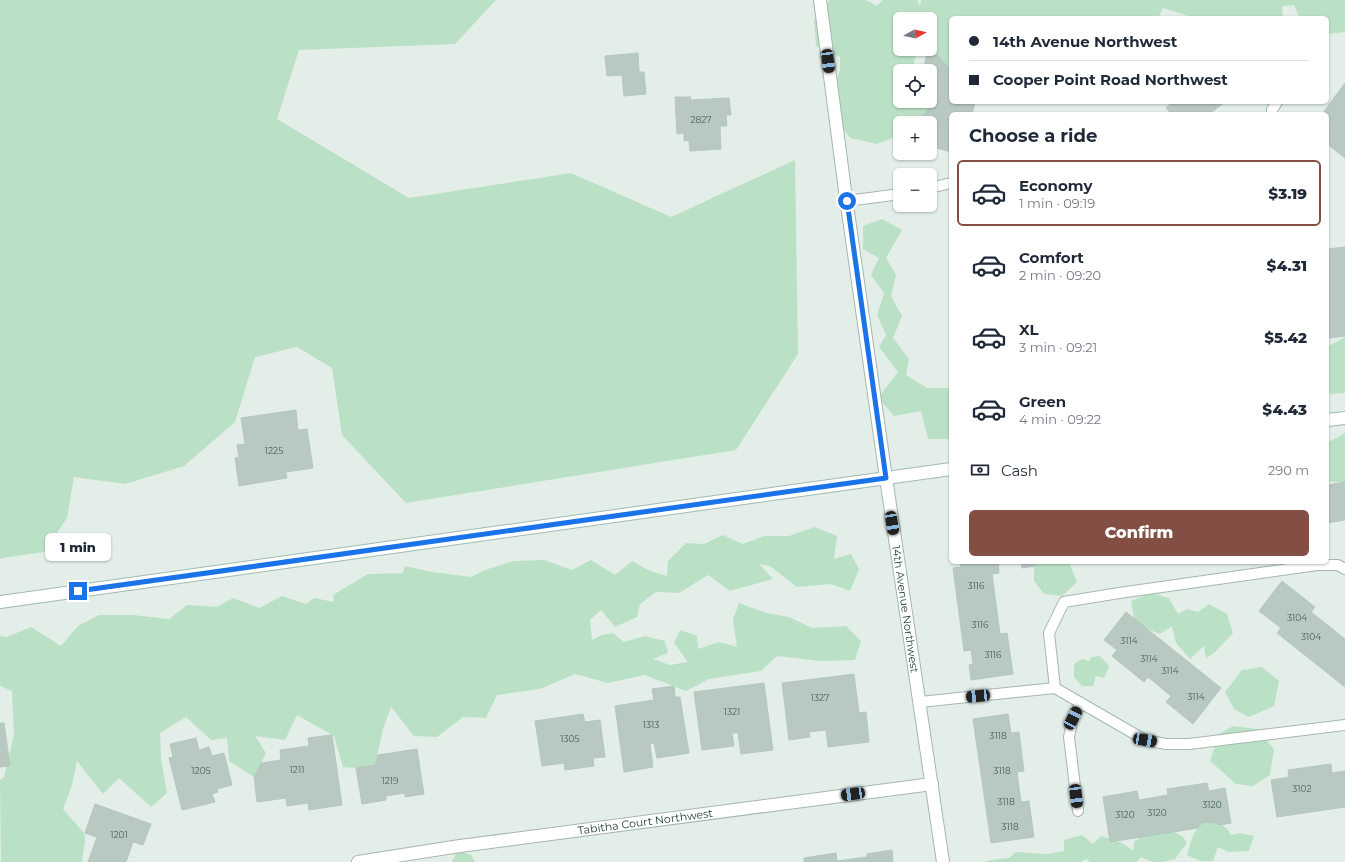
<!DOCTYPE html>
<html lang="en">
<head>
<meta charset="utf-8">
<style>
	:root { --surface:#fff; --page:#f6f6f7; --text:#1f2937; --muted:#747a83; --line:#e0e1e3; --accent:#834e43 }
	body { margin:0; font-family:Montserrat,sans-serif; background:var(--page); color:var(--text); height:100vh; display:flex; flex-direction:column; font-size:15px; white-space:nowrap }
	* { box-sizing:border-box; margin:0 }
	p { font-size:13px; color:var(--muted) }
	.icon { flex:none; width:22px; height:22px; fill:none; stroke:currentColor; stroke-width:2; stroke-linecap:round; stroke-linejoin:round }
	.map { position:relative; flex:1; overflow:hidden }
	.sheet { position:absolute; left:949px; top:112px; width:380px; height:452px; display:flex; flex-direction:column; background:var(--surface); border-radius:6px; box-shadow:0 1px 3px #0004 }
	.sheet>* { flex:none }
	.top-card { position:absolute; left:949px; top:16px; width:380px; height:88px; border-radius:6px; box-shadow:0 1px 3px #0004; display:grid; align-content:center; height:88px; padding:0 20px; background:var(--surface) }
	.needle { width:26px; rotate:82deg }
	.fabs { position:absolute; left:893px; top:12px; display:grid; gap:8px }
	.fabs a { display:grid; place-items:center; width:44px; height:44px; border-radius:6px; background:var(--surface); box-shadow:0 1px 3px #0004; font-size:20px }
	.end { position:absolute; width:18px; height:18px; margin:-9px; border:5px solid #1a73e8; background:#fff; box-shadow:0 0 0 2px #fff }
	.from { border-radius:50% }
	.bubble { position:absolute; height:28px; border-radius:6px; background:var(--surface); box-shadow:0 1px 3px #0004; font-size:13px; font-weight:800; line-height:28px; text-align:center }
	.car { position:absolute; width:12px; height:24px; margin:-12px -6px; border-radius:5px; box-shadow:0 0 3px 1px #0007; background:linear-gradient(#222 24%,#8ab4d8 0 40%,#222 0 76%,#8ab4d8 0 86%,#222 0) }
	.top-card b { display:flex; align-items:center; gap:14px; height:38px; font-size:15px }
	.top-card b+b { border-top:1px solid var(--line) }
	.top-card i { width:10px; height:10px; background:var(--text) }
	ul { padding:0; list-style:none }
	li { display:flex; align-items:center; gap:12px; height:66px; margin:0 8px 6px; padding:0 12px; border:2px solid transparent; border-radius:6px }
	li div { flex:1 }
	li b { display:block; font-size:15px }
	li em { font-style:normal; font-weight:800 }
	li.current { border-color:var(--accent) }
	li>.icon { width:36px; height:36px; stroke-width:1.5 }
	h2 { padding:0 20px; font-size:18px; line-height:48px }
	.pay { display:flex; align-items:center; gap:10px; height:44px; padding:0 20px; font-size:15px }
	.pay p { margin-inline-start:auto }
	.action { display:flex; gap:8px; margin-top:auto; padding:8px 20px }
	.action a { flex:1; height:46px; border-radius:6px; background:var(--accent); color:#fff; font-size:16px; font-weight:800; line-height:46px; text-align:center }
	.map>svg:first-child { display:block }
</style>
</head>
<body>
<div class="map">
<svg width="1345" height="862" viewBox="0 0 1345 862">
	<rect width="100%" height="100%" fill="#e3eee9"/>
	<!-- green -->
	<g fill="#bae1c5" fill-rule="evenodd">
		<path d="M0,0H496L455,44L299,50L277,119L409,198L571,173L671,217L795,160L798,354L736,450L406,503L342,435L332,368L297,347L255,357L235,422L184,466L125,484L74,477L67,518L44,552L2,558L0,559Z"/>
		<path d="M830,0H866L877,6L883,0H917L920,6L921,0H1345V32L1327,34V18H1300L1294,5L1282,6L1283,18H1195L1163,8L1158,18H951V70L937,55L917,51L913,67L917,71H900V101H929L928,110L916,123H900V135L877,144L850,138L827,106L840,70V57L816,46L814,20ZM900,19H930V49H900Z"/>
		<path d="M882,219L902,230L886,258L896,275L891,296L902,316L893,338L909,359L906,375L927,388H951V439H928L921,411L894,416L878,398L898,372L879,347L886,335L877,315L884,293L871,275L879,258L863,249V226Z"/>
		<path d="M1345,337V393L1327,394V347Z"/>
		<path d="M1345,433V483L1327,481V443Z"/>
		<path d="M815,527L837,536L834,559L851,554L859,569L850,591L831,584L797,587L770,566L759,564L773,579L730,591L708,575L679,593L656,592L640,604L637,617L615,627L601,610L590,620L592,640L602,635L613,633L624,642L645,636L665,641L668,653L653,659L670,665L688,662L674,643L680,630L697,636L698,649L719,642L737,647L733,620L739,603L766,613L789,617L812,628L846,626L861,641L855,660L820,661L777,656L761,671L709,679L686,691L645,675L608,683L575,674L540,689L497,695L486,718L463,717L437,737L414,736L391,707L383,729L375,765L356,768L343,767L334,736L297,715L285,740L255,736L266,753L254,777L229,761L227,738L211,740L186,717L160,733L161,758L167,793L151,807L119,778L103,794L77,761L72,785L63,809L84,833L85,840L82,862H1L0,780L4,777L14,734L12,691L0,686V636L7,637L31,627L61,646L78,626L99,615H133L169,619L187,605L217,607L233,598L259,608L282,596L306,604L314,598L334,602L333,595L368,574L403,573L405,566L432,572L471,577L485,570L514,561L544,560L572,570L591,560L615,575L632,561L648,570L667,576L668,561L686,543L704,544L723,535L743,544L764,536H789Z"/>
		<path d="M1038,562H1069L1077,582L1062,596L1044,594L1034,581V566Z"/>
		<path d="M1150,593L1169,598L1178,614L1187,609L1198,612L1209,604L1227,614L1233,633L1215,652L1206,658L1204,646L1190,659L1176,643L1172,626L1160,634L1135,624L1131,601Z"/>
		<path d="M1100,656L1109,666L1104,678L1096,676L1093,686H1082L1074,677V664L1082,659L1090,661L1091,657Z"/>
		<path d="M1262,667L1279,681L1274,706L1249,717L1234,709L1225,692L1242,670Z"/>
		<path d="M1233,726L1257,729L1274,749L1270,775L1253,786L1236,784L1210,761L1219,734Z"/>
		<path d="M1203,822C1215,822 1225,823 1231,835L1240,833L1254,836L1249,851L1229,852L1218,847L1213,861H1200L1187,855L1193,835Z"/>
		<path d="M1169,829L1183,837L1187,843L1175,859L1162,862H1152L1141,857L1136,862H1090L1086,859L1081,862H984L991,860L1009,858L1016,852L1047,854L1064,851V840L1082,835L1093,844L1101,836L1122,843L1133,851L1134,842L1151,830Z"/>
		<path d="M457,851L471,855L475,862H452Z"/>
	</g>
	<!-- building -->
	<g fill="#b8c9c2" stroke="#b4c8c0">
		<path d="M638,53L639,72H644L646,94L624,96L622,75L607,76L605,56Z"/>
		<path d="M927,53L937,55L951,70V102H975L972,114H951V152L930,146V123H916L928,110L929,101H930V71H923Z"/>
		<path d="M1345,83V158L1327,144V114H1322Z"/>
		<path d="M675,97H691L690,100L729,98L731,115H726L727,126H720L721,149L690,151L689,140L684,141V133L677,134Z"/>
		<path d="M1173,102H1225L1209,114H1171L1166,108Z"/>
		<path d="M1345,247V336L1327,338V249Z"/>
		<path d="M296,410L298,430L307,429L313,468L286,472L287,478L239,486L235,458L239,457L237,445L245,444L241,418Z"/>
		<path d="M1345,482V520L1327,523V485Z"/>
		<path d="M960,562H998L999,573L992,574L1000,634L1007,633L1013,674L971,680L969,665L973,664L971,650L964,651L953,568L961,567Z"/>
		<path d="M1021,562H1038L1034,566L1022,568Z"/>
		<path d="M1282,581L1315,607L1311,612L1345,639V687L1277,633L1281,628L1259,611Z"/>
		<path d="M1126,612L1221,688L1193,724L1166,702L1171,696L1148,677L1144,682L1112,656L1117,650L1104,640Z"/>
		<path d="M854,674L859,713L866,712L869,742L828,747L826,730L809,732L810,737L789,740L782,683Z"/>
		<path d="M764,683L773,750L741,754L738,733H732L734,746L702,750L694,692Z"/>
		<path d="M674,686L675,697H680L689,753L657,758L654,743L650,744L653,767L624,772L615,706L654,700L652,689Z"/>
		<path d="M583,714L585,722L600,720L605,757L593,758L594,766L565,770L564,763L542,766L535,721Z"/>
		<path d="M1008,714L1011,733L1019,732L1024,771L1017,772L1021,802L1029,801L1034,837L991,843L973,719Z"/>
		<path d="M0,723H4L10,766L0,767Z"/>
		<path d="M332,735L342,805L309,810L308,803L287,806L286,798L257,802L254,777L261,763L281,760L280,750L309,746L308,738Z"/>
		<path d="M196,738L199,750L209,747L212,756L224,753L232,785L217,789L218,792L212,794L215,802L182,810L169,758L173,757L170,744Z"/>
		<path d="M417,749L424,794L405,797V793L386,796V800L362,804L356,768L375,765L378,755Z"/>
		<path d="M1331,764L1332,773L1345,771V807L1277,817L1271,780L1289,777L1288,770Z"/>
		<path d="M1207,783L1209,791L1225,788L1231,823L1220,825L1216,823L1203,822L1198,828L1110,842L1103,797L1137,791L1139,800L1168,795L1167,789Z"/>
		<path d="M95,804L151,824L143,845L133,842L126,862H88L97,837L85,833Z"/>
		<path d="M892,850L893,862H804V858L836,853L837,861L867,857V854Z"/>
	</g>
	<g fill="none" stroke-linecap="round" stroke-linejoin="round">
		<!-- service casing -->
		<g stroke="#a5b7b0" stroke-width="12">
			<g id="service">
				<path d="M1272,114V110L1277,102"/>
				<path d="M930,188L951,183"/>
				<path d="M847,201L900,194"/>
				<path d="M1345,569L1338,565H1317L1119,593L1064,602L1049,633L1055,688L1145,740L1166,744H1189L1345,725"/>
				<path d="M920,702L1055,688"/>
				<path d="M1078,811L1069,737L1073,718L1081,703"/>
			</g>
		</g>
		<!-- minor casing -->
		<g stroke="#a5b7b0" stroke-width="14">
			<g id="minor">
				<path id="s1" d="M358,862L460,846L932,784"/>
			</g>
		</g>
		<!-- tertiary casing -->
		<g stroke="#a5b7b0" stroke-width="14">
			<g id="tertiary">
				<path id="s2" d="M820,0L846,198L886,478L943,862"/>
			</g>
		</g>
		<!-- secondary casing -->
		<g stroke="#a0bbb1" stroke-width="14">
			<g id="secondary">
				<path d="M1327,420L1345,418"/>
				<path d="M0,602L951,469"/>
			</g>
		</g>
		<!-- service -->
		<use href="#service" stroke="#fff" stroke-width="10"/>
		<!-- minor -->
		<use href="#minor" stroke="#fff" stroke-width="12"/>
		<!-- tertiary -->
		<use href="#tertiary" stroke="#fff" stroke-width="12"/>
		<!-- secondary -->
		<use href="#secondary" stroke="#fff" stroke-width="12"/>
	</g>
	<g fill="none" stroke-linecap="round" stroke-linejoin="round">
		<!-- route -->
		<path stroke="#1a73e8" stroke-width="5" d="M78,591L886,478L847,201"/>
	</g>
	<g text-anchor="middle" stroke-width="3" stroke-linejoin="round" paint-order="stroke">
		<!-- number labels -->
		<g font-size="9" fill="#47635a">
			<text x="701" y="123">2827</text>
			<text x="274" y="454">1225</text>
			<text x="976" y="589">3116</text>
			<text x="1297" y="621">3104</text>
			<text x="980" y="628">3116</text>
			<text x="1311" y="640">3104</text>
			<text x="1129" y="644">3114</text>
			<text x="993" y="658">3116</text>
			<text x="1149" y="662">3114</text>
			<text x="1170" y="674">3114</text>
			<text x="1196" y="700">3114</text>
			<text x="820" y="701">1327</text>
			<text x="732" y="715">1321</text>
			<text x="651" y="728">1313</text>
			<text x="998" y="739">3118</text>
			<text x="570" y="742">1305</text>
			<text x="297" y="773">1211</text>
			<text x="201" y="774">1205</text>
			<text x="1002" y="774">3118</text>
			<text x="390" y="784">1219</text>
			<text x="1302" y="792">3102</text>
			<text x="1006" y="805">3118</text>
			<text x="1212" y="808">3120</text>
			<text x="1157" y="816">3120</text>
			<text x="1125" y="818">3120</text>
			<text x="1010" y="830">3118</text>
			<text x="119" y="838">1201</text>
		</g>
		<!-- street labels -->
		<g font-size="11" fill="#214138" stroke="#f4faf7">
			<text dy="4" stroke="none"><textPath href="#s2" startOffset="615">14th Avenue Northwest</textPath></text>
			<text dy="4" stroke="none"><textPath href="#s1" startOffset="290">Tabitha Court Northwest</textPath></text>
		</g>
	</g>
</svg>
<div class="fabs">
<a><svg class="needle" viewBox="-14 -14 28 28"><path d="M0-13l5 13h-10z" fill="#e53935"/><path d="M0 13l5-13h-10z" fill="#747a83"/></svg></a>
<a><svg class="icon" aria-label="locate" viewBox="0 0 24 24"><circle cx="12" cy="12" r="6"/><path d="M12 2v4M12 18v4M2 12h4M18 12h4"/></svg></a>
<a>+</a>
<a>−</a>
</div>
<i class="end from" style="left:847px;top:201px"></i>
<i class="end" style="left:78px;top:591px"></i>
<div class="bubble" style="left:45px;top:533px;width:66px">1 min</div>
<i class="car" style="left:828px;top:61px;rotate:173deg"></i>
<i class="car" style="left:892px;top:523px;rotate:171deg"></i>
<i class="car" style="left:978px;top:696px;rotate:265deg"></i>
<i class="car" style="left:1073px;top:718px;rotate:27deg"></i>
<i class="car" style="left:1145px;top:740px;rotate:100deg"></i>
<i class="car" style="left:853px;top:794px;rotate:262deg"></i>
<i class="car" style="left:1076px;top:796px;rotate:173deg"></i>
<div class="top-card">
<b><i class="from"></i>14th Avenue Northwest</b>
<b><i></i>Cooper Point Road Northwest</b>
</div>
<section class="sheet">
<h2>Choose a ride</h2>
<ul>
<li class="current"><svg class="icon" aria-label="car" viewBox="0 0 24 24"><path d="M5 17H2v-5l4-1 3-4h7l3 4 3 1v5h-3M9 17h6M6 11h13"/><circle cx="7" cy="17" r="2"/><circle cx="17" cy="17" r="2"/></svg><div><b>Economy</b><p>1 min · 09:19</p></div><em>$3.19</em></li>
<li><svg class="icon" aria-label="car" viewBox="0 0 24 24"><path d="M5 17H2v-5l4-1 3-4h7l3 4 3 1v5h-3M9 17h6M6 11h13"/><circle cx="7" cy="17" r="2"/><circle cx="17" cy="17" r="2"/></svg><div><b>Comfort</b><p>2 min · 09:20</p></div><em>$4.31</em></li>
<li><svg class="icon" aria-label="car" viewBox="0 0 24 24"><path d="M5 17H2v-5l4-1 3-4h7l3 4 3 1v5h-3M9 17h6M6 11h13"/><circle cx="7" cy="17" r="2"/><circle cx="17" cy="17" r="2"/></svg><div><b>XL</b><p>3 min · 09:21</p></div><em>$5.42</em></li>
<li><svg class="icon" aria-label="car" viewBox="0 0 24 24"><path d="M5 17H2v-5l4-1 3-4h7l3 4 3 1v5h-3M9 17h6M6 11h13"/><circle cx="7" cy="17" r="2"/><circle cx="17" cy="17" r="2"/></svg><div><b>Green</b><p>4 min · 09:22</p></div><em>$4.43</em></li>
</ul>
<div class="pay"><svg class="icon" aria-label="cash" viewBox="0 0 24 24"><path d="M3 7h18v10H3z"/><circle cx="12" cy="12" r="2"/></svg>Cash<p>290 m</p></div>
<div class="action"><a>Confirm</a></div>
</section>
</div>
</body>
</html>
